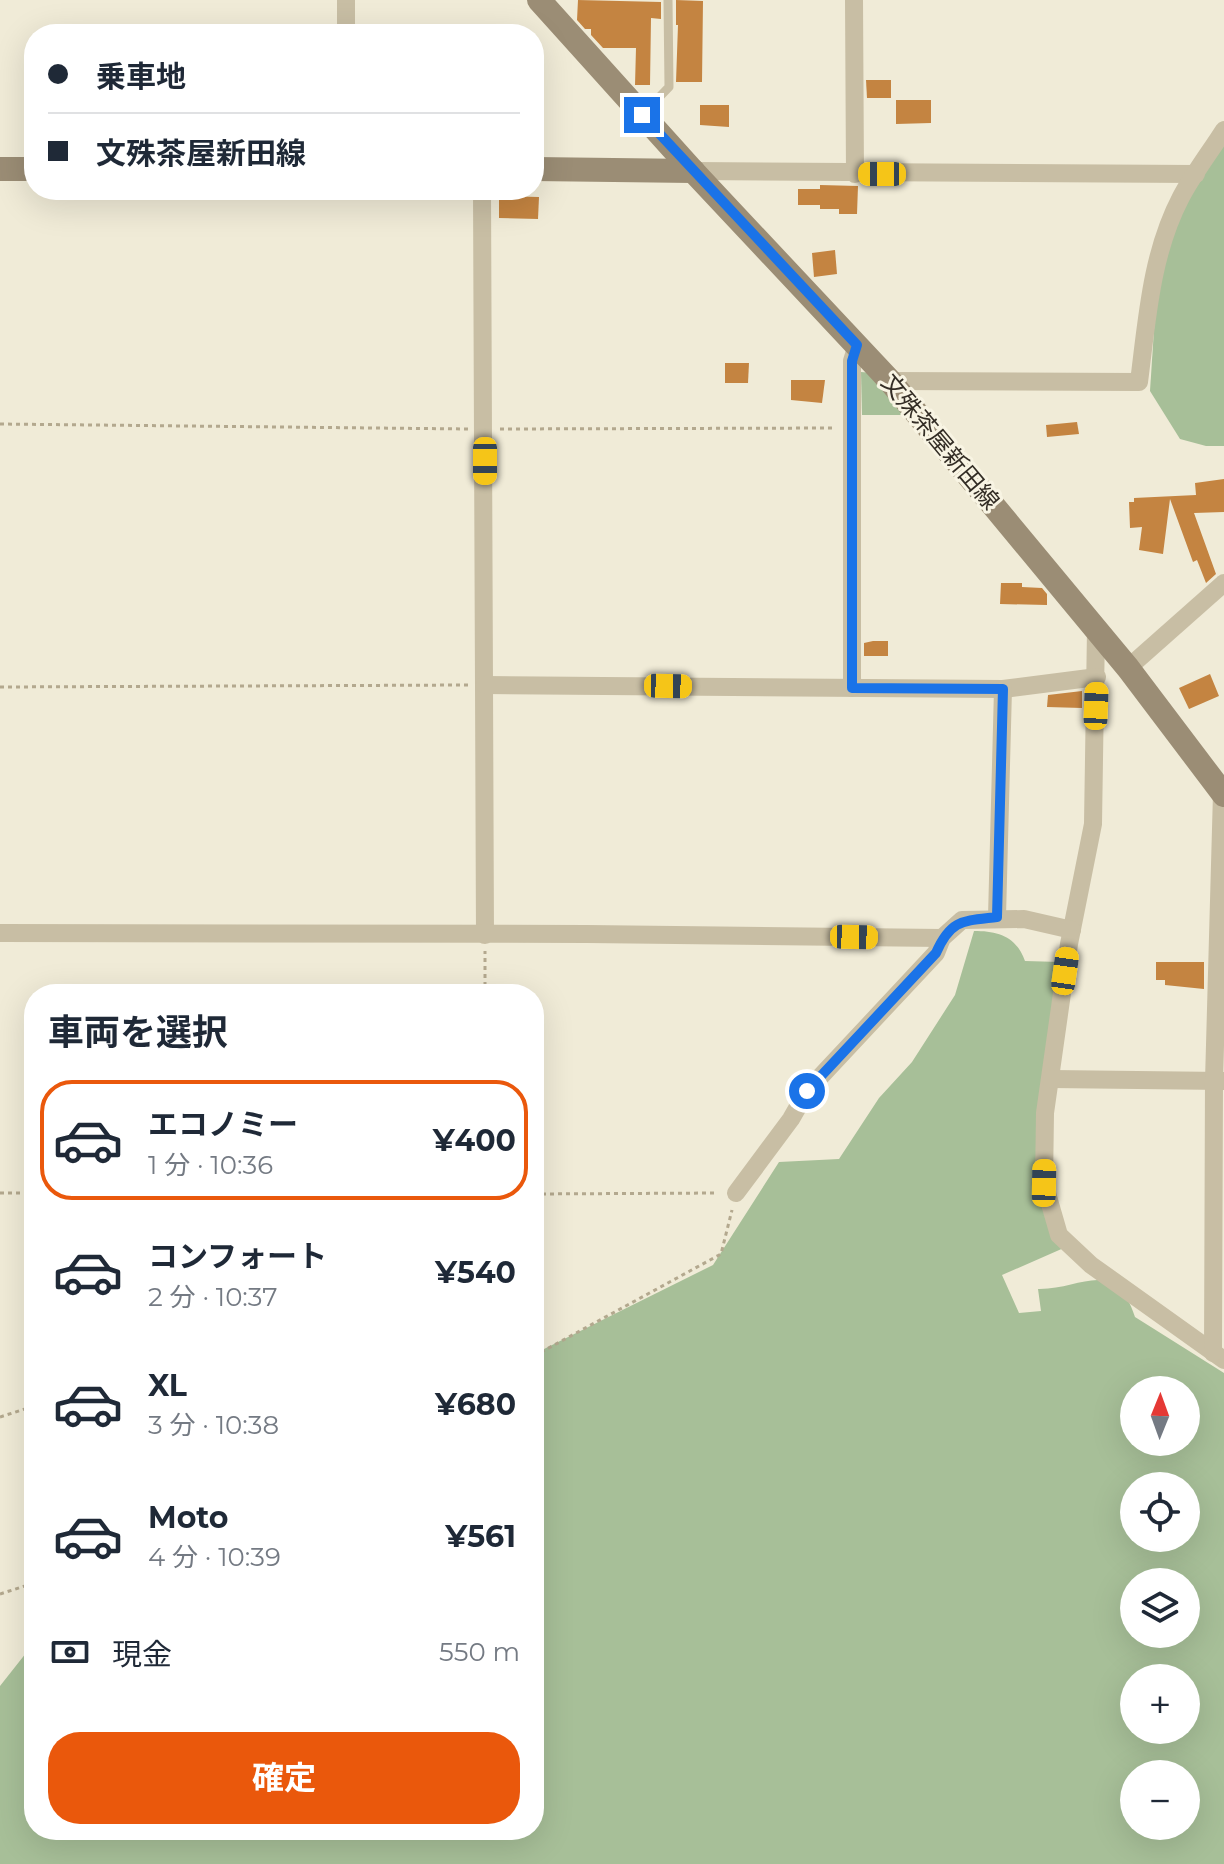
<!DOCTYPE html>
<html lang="ja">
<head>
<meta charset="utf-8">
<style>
	:root { --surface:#fff; --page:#f2f2f3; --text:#1f2937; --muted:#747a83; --line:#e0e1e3; --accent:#ea580c }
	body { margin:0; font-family:Montserrat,"Noto Sans JP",sans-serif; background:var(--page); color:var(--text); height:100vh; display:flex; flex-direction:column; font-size:30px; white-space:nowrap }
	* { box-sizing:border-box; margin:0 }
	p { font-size:26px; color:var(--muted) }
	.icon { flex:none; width:44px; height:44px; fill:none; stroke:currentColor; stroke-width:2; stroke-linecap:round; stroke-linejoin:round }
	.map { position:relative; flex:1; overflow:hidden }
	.details { position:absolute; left:24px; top:984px; width:520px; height:856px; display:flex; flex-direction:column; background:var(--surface); border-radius:32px; box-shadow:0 8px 32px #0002 }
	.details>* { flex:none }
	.hud { position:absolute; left:24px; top:24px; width:520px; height:176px; border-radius:32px; box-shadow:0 8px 32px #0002; display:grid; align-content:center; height:176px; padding:0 24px; background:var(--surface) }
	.needle { width:52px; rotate:1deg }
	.fabs { position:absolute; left:1120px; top:1376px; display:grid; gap:16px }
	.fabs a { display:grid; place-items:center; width:80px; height:80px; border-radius:50%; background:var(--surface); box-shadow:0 8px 32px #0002; font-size:40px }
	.end { position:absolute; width:36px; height:36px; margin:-18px; border:10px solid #1a73e8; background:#fff; box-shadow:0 0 0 4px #fff }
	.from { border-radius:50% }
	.car { position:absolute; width:24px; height:48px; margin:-24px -12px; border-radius:10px; box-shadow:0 0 6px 2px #0007; background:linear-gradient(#f5c518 24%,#345 0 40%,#f5c518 0 76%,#345 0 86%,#f5c518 0) }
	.hud b { display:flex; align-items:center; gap:28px; height:76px; font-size:30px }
	.hud b+b { border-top:2px solid var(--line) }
	.hud i { width:20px; height:20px; background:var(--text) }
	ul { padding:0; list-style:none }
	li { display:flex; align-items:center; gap:24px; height:120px; margin:0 16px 12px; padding:0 8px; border:4px solid transparent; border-radius:32px }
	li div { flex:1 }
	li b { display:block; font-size:30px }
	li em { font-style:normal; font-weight:700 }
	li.current { border-color:var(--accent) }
	li>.icon { width:72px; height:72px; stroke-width:1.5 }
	h2 { padding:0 24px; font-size:36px; line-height:96px }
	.pay { display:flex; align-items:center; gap:20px; height:88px; padding:0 24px; font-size:30px }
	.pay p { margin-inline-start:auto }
	.button { display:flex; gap:16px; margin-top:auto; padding:16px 24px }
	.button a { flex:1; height:92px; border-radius:32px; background:var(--accent); color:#fff; font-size:32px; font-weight:700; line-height:92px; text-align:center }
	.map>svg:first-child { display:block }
</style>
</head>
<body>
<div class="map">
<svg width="1224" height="1864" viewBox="0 0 1224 1864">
	<rect width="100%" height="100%" fill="#f0ebd7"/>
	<!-- green -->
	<g fill="#a7bf98" fill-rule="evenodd">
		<path d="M1224,138V446H1206L1180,439L1150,391L1156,299L1169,239L1188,197Z"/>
		<path d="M861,372L873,373L910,415H862Z"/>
		<path d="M974,931C998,931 1016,936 1025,961L1060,962L1038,1171L1066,1247L1002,1275L1019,1313L1041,1311L1038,1289C1081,1290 1115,1255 1135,1317L1224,1373V1864H0V1686L30,1648H34V1830H534V1354L713,1265L779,1162L839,1159L879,1098L912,1062L955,995ZM1134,1390H1186V1442H1134ZM1134,1486H1186V1538H1134ZM1134,1582H1186V1634H1134ZM1134,1678H1186V1730H1134ZM1134,1774H1186V1826H1134Z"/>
	</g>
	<!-- building -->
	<g fill="#c48441">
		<path d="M578,0L661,2V19L651,18L650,85H635L636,48H603L591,35V29H585L577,20Z"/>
		<path d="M676,0L703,1L702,82H676L678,25H676Z"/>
		<path d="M866,80H891V98H867Z"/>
		<path d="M896,100H931V123L896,124Z"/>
		<path d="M700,105H729V127L700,125Z"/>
		<path d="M820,185L858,186L857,214H839V209H820V205H798V189H820Z"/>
		<path d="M499,196L539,197L538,219L499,218Z"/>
		<path d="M835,250L837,274L814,277L812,253Z"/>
		<path d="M725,363H749L748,383H725Z"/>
		<path d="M791,380H825L822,403L791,400Z"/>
		<path d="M1077,422L1079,434L1047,437L1046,425Z"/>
		<path d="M1224,479V512L1194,513L1216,574L1206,583L1197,560L1193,562L1170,499L1163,554L1139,550L1142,527L1130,528L1129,502H1134V498L1196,495L1195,483Z"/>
		<path d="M1001,583H1022V587L1042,588L1047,594V605L1000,604Z"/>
		<path d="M873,641H888V656H864V643Z"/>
		<path d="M1210,674L1219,696L1189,709L1179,688Z"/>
		<path d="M1082,691V708L1047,707L1048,695Z"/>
		<path d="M1156,962H1204V989L1165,985V980H1156Z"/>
	</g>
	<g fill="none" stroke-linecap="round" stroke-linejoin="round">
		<!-- path -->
		<g stroke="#b3a88e" stroke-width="3" stroke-dasharray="4 4" stroke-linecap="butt">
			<path d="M0,424L468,429"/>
			<path d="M500,429L836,428"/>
			<path d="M0,687L468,685"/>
			<path d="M485,994V951"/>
			<path d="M0,1193H34"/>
			<path d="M534,1194L718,1193"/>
			<path d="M534,1356L721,1254L732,1210"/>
			<path d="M0,1417L34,1406"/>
			<path d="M0,1594L34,1583"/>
		</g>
		<!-- lane -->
		<path stroke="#c8bea4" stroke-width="9" d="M643,114L669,87L668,0"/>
		<!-- street -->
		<g stroke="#c8bea4" stroke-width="18">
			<path d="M854,0L855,174"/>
			<path d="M346,34V0"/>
			<path d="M693,171L1196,174"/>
			<path d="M482,190L485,935"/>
			<path d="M890,381L1139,382C1147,320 1151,254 1181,197C1193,174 1210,152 1224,130"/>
			<path d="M1096,630L1093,824L1069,944L1045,1113L1044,1183L1059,1235L1091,1265L1224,1360"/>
			<path d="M1128,668L1224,583"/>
			<path d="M485,685L1003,689L1097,677"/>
			<path d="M852,688V361L857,345"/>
			<path d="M997,917L1003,689"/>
			<path d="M0,933L587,934L942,938"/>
			<path d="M1051,1079L1224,1081"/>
			<path d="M736,1193L791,1119L807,1091L936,953L942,938L962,920L1024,919L1072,930"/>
			<path d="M1213,1353L1214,1081L1222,793"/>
		</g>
		<!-- secondary -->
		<g stroke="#9b8d75" stroke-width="24">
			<path d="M539,0L693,171L890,381L1128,668L1224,795"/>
			<path d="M0,169H34"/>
			<path d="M534,169L693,171"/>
		</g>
	</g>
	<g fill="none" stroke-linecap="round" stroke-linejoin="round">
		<!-- route -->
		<path stroke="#1a73e8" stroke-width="10" d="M642,115L857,345L852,361V688L1003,689L997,917C963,921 951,919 936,953L807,1091"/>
	</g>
	<g text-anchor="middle" stroke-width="6" stroke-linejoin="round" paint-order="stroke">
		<!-- street labels -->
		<g font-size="24" fill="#332d25" stroke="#f8f4e3">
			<text transform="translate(940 442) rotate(50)" y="8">文殊茶屋新田線</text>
		</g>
	</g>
</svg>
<div class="fabs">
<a><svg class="needle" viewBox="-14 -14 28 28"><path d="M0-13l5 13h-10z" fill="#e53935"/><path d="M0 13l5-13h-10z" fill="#747a83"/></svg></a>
<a><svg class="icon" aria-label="locate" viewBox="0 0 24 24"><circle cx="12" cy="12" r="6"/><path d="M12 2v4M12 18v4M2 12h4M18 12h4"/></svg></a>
<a><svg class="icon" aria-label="layers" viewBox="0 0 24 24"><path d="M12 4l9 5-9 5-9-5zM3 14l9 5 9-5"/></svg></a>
<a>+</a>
<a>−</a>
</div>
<i class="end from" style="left:807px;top:1091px"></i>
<i class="end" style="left:642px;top:115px"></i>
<i class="car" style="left:882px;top:174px;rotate:270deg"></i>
<i class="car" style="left:485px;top:461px;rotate:180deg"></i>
<i class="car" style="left:668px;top:686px;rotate:91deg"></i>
<i class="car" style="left:1096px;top:706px;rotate:2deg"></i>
<i class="car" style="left:854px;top:937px;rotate:91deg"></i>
<i class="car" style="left:1065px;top:971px;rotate:8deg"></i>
<i class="car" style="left:1044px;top:1183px;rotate:1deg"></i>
<div class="hud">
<b><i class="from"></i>乗車地</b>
<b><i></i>文殊茶屋新田線</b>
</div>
<section class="details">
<h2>車両を選択</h2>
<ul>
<li class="current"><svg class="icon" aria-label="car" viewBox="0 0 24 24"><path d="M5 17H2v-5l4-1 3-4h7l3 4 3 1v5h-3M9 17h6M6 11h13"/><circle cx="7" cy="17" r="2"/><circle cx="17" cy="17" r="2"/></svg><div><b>エコノミー</b><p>1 分 · 10:36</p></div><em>¥400</em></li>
<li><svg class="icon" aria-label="car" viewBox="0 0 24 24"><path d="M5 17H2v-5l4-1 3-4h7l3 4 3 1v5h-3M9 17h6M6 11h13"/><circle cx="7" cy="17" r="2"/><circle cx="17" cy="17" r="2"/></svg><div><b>コンフォート</b><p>2 分 · 10:37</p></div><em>¥540</em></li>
<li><svg class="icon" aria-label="car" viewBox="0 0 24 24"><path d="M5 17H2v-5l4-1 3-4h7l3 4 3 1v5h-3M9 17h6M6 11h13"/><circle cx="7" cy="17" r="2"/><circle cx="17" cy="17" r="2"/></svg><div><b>XL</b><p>3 分 · 10:38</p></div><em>¥680</em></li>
<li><svg class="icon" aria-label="car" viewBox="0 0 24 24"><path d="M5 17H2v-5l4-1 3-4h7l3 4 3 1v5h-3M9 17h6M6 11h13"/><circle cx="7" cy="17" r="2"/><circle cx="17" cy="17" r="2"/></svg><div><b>Moto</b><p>4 分 · 10:39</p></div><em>¥561</em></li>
</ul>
<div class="pay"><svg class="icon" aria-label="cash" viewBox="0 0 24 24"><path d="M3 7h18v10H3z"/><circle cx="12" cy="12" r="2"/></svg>現金<p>550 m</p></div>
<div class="button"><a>確定</a></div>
</section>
</div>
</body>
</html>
